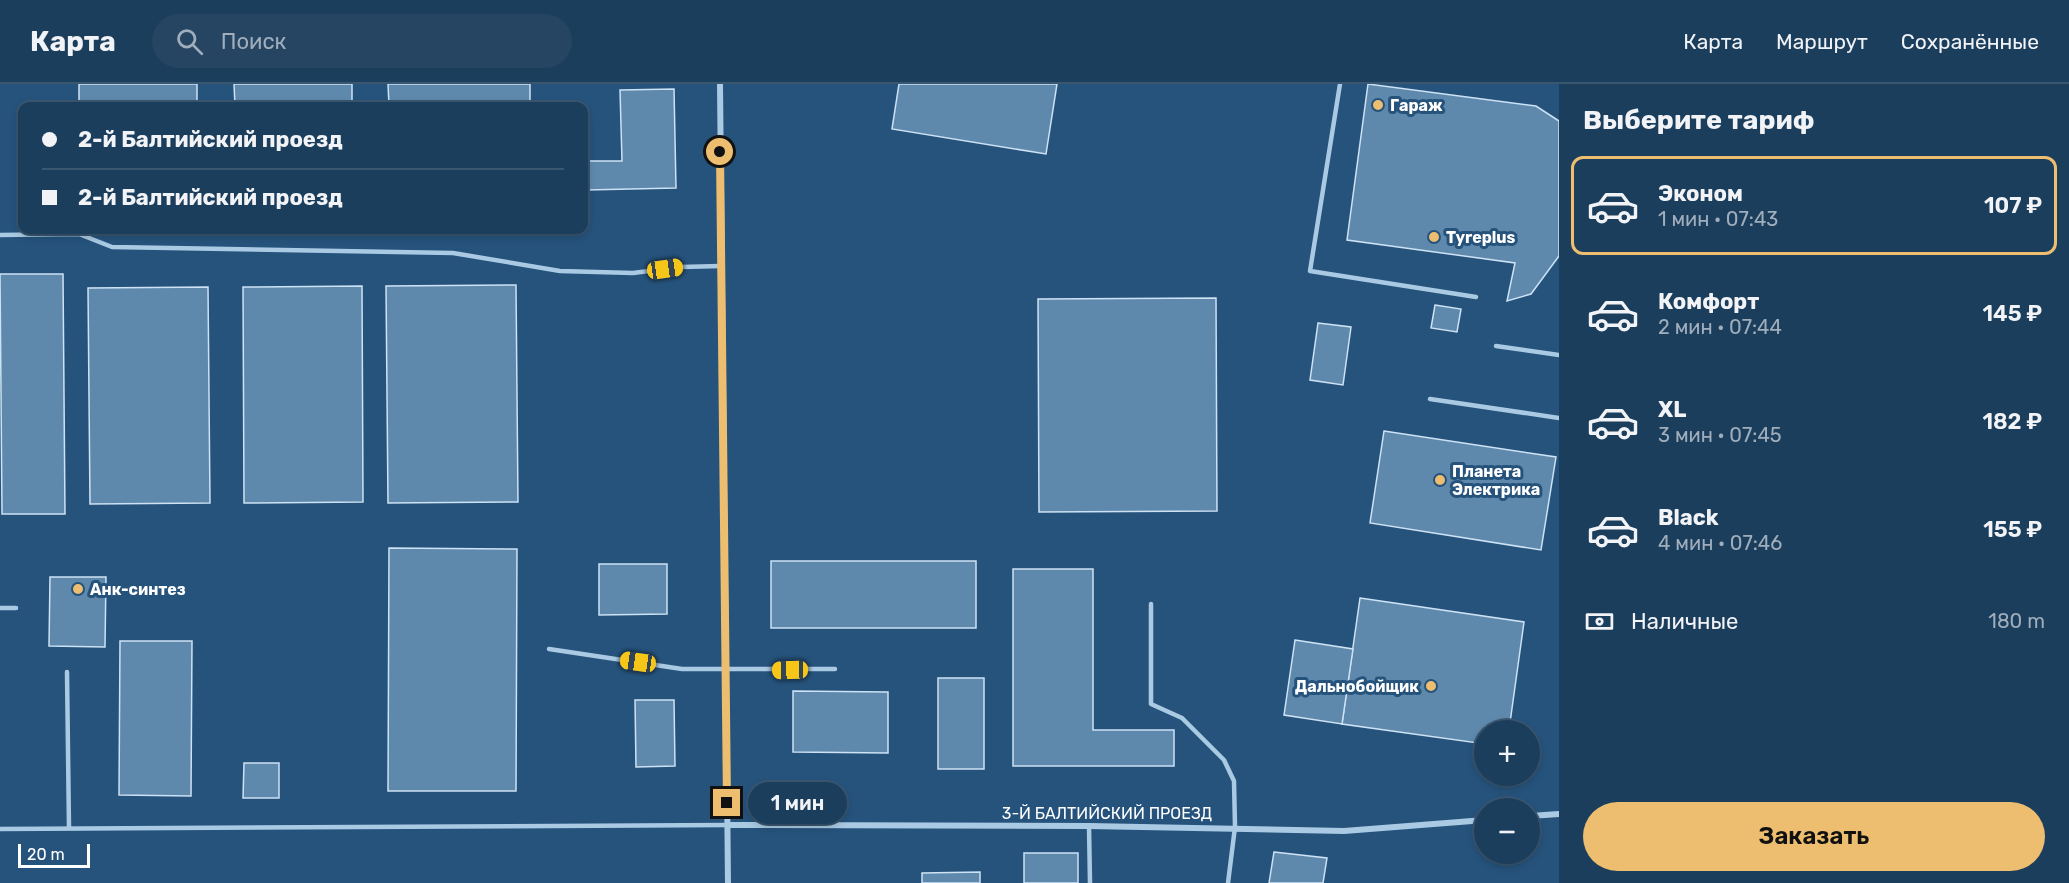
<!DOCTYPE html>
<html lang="ru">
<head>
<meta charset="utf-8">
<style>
	:root { --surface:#1c3e5d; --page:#254563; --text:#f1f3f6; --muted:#a0aebc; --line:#3a5772; --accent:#edbe6f }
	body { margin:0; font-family:Rubik,sans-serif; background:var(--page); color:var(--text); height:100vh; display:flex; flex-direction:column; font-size:22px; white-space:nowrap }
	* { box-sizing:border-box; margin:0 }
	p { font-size:20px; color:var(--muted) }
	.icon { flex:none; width:33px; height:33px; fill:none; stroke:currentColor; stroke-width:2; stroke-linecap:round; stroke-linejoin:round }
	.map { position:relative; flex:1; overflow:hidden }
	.drawer { display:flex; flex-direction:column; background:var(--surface); width:510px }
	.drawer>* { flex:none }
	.banner { position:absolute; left:18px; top:18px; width:570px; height:132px; border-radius:12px; box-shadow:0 3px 9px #0003,0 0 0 2px var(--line); display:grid; align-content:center; height:132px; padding:0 24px; background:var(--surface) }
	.tools { position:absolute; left:1474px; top:636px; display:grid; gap:12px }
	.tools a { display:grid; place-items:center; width:66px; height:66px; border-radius:50%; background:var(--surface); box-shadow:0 3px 9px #0003,0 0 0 2px var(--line); font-size:30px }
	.scale { position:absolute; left:18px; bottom:15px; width:72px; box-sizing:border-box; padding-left:6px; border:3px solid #fff; border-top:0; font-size:16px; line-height:21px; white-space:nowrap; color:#fff; -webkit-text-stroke:4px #26537c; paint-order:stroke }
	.end { position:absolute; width:27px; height:27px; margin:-14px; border:8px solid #edbe6f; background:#111; box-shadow:0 0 0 3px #111 }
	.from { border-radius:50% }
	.bubble { position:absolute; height:42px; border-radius:21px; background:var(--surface); box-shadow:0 3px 9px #0003,0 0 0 2px var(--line); font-size:20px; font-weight:600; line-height:42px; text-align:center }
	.car { position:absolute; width:18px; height:36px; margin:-18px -9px; border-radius:8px; box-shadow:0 0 4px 2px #0007; background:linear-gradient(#f5c518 24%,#345 0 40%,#f5c518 0 76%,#345 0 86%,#f5c518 0) }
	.banner b { display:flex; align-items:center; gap:21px; height:57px; font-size:22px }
	.banner b+b { border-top:2px solid var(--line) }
	.banner i { width:15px; height:15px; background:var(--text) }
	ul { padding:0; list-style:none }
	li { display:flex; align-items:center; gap:18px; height:99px; margin:0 12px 9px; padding:0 12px; border:3px solid transparent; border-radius:12px }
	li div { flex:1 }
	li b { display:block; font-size:22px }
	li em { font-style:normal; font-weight:600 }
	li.selected { border-color:var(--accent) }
	li>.icon { width:54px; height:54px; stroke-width:1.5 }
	h2 { padding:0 24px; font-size:27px; line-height:72px }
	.pay { display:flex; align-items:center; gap:15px; height:66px; padding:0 24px; font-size:22px }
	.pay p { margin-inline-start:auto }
	.action { display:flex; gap:12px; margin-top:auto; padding:12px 24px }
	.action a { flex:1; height:69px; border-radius:36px; background:var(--accent); color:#111; font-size:24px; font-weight:600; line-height:69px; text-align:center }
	header { display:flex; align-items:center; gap:36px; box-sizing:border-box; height:84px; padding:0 30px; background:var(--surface); border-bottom:2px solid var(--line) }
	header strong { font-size:28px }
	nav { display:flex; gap:33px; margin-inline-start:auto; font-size:21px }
	.search { width:420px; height:54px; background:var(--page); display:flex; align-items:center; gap:15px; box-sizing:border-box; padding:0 21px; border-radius:33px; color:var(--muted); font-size:22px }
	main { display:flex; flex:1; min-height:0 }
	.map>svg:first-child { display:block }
</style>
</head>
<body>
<header>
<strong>Карта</strong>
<div class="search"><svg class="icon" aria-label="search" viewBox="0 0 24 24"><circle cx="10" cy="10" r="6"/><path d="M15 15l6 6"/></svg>Поиск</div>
<nav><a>Карта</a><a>Маршрут</a><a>Сохранённые</a></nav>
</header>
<main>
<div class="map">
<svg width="1559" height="799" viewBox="0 0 1559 799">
	<rect width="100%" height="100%" fill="#26537c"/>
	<!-- building -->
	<g fill="#5e89ad" stroke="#cde2f4" stroke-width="1.5">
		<rect x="79" y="0" width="118" height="22"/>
		<path d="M234,0H352V22H235Z"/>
		<path d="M388,0H530V22H389Z"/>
		<path d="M899,0H1057L1046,70L892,45Z"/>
		<path d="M1368,0L1536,22L1559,37V172L1531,210L1507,217L1515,179L1347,156Z"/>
		<path d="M674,5L676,104L586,106L585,77H622L620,6Z"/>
		<path d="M0,190H63L65,430H2Z"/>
		<path d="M516,201L518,418L388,419L386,202Z"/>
		<path d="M362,202L363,418L244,419L243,203Z"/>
		<path d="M208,203L210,419L90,420L88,204Z"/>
		<path d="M1216,214L1217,427L1039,428L1038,215Z"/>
		<path d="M1435,221L1461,225L1457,248L1431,244Z"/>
		<path d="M1318,239L1351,243L1343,301L1310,296Z"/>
		<path d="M1384,347L1556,373L1541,466L1370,439Z"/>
		<path d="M389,464L517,465L516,707H388Z"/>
		<rect x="771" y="477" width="205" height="67"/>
		<path d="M599,480H667V530L599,531Z"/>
		<path d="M1013,485H1093V646H1174V682H1013Z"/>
		<path d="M50,493H106L105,563L49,562Z"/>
		<path d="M1360,514L1524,538L1509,646H1485V660L1342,640Z"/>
		<path d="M1295,556L1353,565L1342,640L1284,631Z"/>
		<path d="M120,557H192L191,712L119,711Z"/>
		<rect x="938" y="594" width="46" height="91"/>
		<path d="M793,607L888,608V669L793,668Z"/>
		<path d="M635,616H674L675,682L636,683Z"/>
		<path d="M244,679H279V714H243Z"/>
		<path d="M1274,768L1327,774L1323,799H1269Z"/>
		<rect x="1024" y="769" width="54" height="30"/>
		<path d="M980,788V799H922V789Z"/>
	</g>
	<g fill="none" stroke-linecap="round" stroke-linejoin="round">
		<!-- lane -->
		<g stroke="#aacae4" stroke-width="4.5">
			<path d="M1340,0L1310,187L1476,213"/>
			<path d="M0,151L79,150L112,163L453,169L560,187L633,189L681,183L721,182"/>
			<path d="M1496,262L1559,271"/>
			<path d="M1430,315L1559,334"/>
			<path d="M1151,520V620L1182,634L1224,676L1234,697L1235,743L1228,799"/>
			<path d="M0,524H16"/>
			<path d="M549,565L682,585H835"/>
			<path d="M67,588L69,744"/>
			<path d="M1089,742L1090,799"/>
			<path d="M0,745L728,741"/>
		</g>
		<!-- street -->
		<g stroke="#aacae4" stroke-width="6">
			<path d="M720,0L728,799"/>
			<path d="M1530,732L1559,730"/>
			<path d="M728,741L1089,742L1344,747L1485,736"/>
		</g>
	</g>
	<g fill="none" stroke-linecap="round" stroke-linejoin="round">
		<!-- route -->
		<path stroke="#edbe6f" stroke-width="8" d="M720,68L727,719"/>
	</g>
	<!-- markers -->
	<g fill="#edbe6f" stroke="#26537c" stroke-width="2">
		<circle cx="1378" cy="21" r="6"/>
		<circle cx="1434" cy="153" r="6"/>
		<circle cx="1440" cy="396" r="6"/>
		<circle cx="78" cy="505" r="6"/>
		<circle cx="1431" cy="602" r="6"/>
	</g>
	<g text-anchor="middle" stroke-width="6" stroke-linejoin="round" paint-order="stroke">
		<!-- poi labels -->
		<g font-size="16" font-weight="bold" fill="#fff" stroke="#26537c" text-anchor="start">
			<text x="1390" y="27">Гараж</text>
			<text x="1446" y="159">Tyreplus</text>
			<text x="1452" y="393">Планета<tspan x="1452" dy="18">Электрика</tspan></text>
			<text x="90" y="511">Анк-синтез</text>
			<text x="1419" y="608" text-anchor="end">Дальнобойщик</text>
		</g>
		<!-- street labels -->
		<g font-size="16" fill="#fff" stroke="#26537c">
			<text x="1107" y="735">3-Й БАЛТИЙСКИЙ ПРОЕЗД</text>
		</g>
	</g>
</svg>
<div class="tools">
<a>+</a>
<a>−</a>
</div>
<div class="scale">20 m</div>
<i class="end from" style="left:720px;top:68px"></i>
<i class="end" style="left:727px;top:719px"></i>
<div class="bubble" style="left:748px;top:698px;width:99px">1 мин</div>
<i class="car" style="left:665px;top:185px;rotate:82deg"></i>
<i class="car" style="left:638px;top:578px;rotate:278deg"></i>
<i class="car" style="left:790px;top:586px;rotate:269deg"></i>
<div class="banner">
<b><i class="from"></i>2-й Балтийский проезд</b>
<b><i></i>2-й Балтийский проезд</b>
</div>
</div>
<section class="drawer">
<h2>Выберите тариф</h2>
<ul>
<li class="selected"><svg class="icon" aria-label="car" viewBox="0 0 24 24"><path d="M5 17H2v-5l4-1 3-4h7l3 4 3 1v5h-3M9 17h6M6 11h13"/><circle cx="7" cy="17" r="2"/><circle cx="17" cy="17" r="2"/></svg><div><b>Эконом</b><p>1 мин · 07:43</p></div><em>107 ₽</em></li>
<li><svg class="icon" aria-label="car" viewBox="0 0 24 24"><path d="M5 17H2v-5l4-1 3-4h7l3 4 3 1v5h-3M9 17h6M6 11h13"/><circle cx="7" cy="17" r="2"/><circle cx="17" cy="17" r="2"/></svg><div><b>Комфорт</b><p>2 мин · 07:44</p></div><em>145 ₽</em></li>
<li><svg class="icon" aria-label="car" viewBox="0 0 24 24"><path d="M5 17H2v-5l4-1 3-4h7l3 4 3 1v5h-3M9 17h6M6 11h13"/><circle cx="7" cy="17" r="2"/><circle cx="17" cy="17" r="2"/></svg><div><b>XL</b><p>3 мин · 07:45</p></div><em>182 ₽</em></li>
<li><svg class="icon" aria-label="car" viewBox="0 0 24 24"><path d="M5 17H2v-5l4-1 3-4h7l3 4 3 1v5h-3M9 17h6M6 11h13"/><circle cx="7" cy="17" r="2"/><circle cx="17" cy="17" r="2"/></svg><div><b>Black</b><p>4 мин · 07:46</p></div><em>155 ₽</em></li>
</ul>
<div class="pay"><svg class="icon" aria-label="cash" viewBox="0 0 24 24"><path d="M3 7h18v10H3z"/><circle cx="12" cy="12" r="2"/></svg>Наличные<p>180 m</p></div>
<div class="action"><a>Заказать</a></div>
</section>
</main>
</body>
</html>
